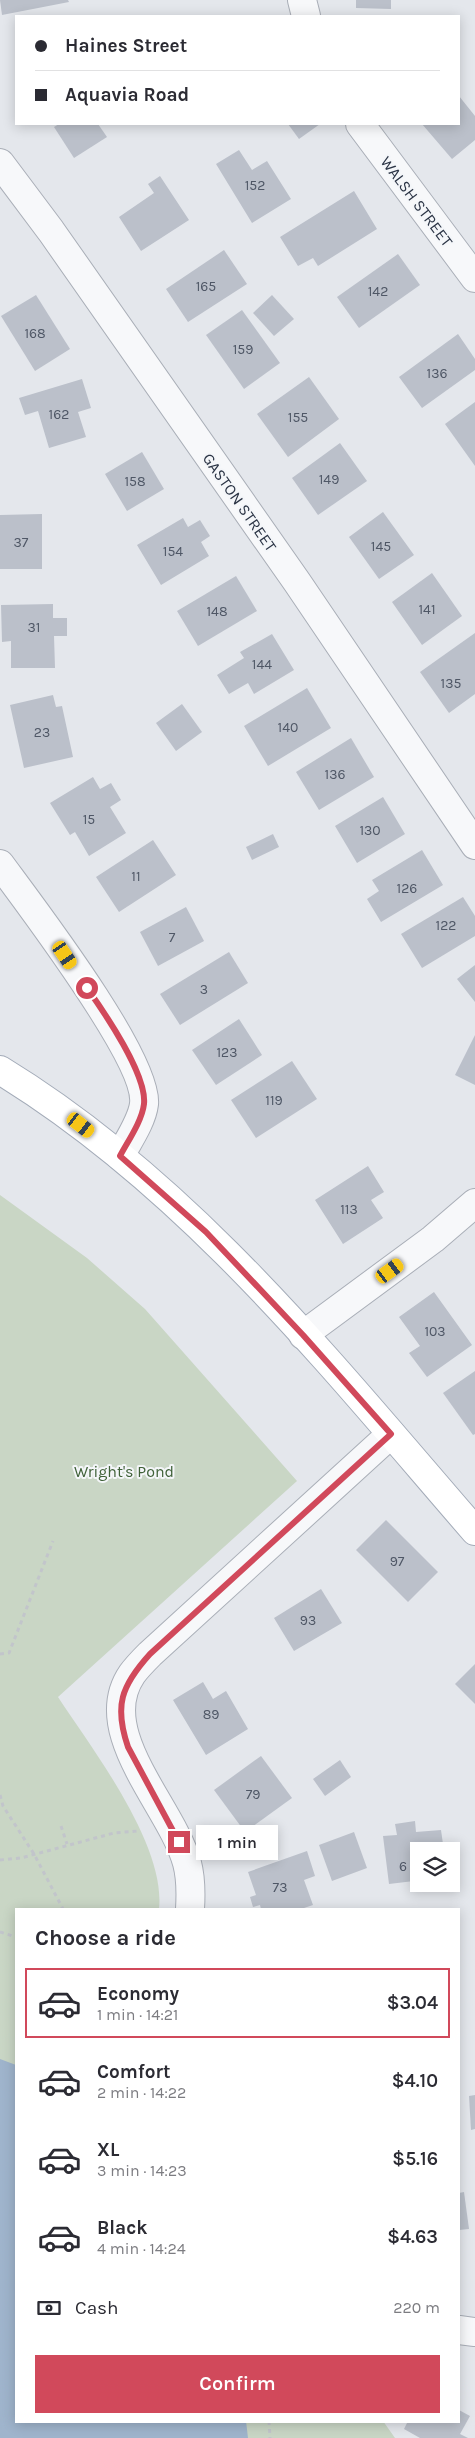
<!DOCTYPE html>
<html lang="en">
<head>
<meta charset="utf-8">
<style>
	:root { --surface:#fff; --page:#f7f7f7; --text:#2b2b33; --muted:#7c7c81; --line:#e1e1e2; --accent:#d1495b }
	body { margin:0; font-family:Karla,sans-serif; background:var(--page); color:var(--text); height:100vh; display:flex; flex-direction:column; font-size:19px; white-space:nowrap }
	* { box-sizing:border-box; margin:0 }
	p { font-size:16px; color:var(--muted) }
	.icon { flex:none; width:28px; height:28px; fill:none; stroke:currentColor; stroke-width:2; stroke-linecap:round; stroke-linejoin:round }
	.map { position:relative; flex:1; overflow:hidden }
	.side { position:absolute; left:15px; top:1908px; width:445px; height:515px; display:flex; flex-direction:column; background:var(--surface); border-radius:0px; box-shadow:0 2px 12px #0003 }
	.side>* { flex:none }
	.hud { position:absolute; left:15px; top:15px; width:445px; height:110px; border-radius:0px; box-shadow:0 2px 12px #0003; display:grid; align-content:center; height:110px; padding:0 20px; background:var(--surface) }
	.fabs { position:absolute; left:410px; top:1842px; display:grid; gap:10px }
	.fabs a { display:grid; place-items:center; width:50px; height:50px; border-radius:0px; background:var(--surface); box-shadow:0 2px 12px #0003; font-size:25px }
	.end { position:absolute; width:22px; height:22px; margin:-11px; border:6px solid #d1495b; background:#fff; box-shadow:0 0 0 2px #fff }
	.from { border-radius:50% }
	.bubble { position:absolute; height:35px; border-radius:0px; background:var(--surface); box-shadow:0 2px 12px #0003; font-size:16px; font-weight:600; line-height:35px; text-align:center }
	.car { position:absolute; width:15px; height:30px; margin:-15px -8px; border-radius:6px; box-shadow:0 0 4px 1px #0007; background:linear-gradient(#f5c518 24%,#345 0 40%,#f5c518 0 76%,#345 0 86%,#f5c518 0) }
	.hud b { display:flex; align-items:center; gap:18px; height:48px; font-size:19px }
	.hud b+b { border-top:1px solid var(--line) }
	.hud i { width:12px; height:12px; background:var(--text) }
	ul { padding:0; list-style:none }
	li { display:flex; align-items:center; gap:15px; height:70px; margin:0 10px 8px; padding:0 10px; border:2px solid transparent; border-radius:0px }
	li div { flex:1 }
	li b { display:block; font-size:19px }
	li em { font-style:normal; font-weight:600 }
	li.active { border-color:var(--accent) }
	li>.icon { width:45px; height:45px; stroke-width:1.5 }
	h2 { padding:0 20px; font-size:22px; line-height:60px }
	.pay { display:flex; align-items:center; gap:12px; height:55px; padding:0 20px; font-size:19px }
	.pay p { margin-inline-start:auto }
	.cta { display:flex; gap:10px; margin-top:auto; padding:10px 20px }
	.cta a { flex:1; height:58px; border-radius:0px; background:var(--accent); color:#fff; font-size:20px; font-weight:600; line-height:58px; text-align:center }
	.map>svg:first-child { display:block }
</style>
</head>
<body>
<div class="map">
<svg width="475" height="2438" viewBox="0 0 475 2438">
	<rect width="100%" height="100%" fill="#e4e7ec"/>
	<!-- green -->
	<path fill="#c9d6c5" d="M0,1195L87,1258L145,1309L297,1481L58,1697C93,1750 166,1845 159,1909H16V2421H383L395,2438H0Z"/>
	<!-- water -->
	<path fill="#9fb4cc" d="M0,2059L16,2065V2421H246L248,2438H0Z"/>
	<!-- building -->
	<g fill="#bbc0ca">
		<path d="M0,0H68L69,2L2,15Z"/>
		<path d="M356,0H391V9L356,8Z"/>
		<path d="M459,96L475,116V140L452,159L422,124H459Z"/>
		<path d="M59,124H98L107,137L74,158L54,127Z"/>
		<path d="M288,124H320L299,139Z"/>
		<path d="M239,150L252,170L267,161L291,199L252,223L216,164Z"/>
		<path d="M160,176L189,220L141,251L119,217L154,193L148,184Z"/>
		<path d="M354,191L377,229L318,266L313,258L298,266L280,237Z"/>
		<path d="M224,250L247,284L188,322L166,289Z"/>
		<path d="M398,254L420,285L359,328L337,297Z"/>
		<path d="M36,295L70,349L35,371L1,316Z"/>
		<path d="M272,295L294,319L274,336L253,313Z"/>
		<path d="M242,310L280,363L244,389L206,335Z"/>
		<path d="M458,334L475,359V370L422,408L399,377Z"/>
		<path d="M309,377L339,419L288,457L257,414Z"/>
		<path d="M82,379L91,408L78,412L86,437L49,448L38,411L25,415L19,398Z"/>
		<path d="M475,402V466L445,424Z"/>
		<path d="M340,443L367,481L318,515L292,478Z"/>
		<path d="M142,452L164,489L127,511L105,474Z"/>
		<path d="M383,512L414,555L379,579L349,537Z"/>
		<path d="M42,514V569H0V515Z"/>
		<path d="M183,518L188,527L200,520L210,536L201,542L209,556L161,585L137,545Z"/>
		<path d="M432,573L462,616L422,645L392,602Z"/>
		<path d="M236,576L257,611L198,646L177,611Z"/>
		<path d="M53,604V618H67V636H54L55,668H11V641L2,642L1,605Z"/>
		<path d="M475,633V694L449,713L420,672Z"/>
		<path d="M272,634L294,670L254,694L248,683L229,694L217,675L244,658L240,652Z"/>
		<path d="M307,688L331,728L268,766L244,726Z"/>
		<path d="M53,695L56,707L62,706L73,757L24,768L10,705Z"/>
		<path d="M182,704L202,732L176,751L156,723Z"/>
		<path d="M351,738L374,777L319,810L296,772Z"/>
		<path d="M93,777L100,789L111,783L121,800L110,807L126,833L89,856L75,832L70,835L50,803Z"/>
		<path d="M383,797L405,834L357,863L335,826Z"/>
		<path d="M273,834L279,847L252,860L246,847Z"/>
		<path d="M153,840L176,875L119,912L96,877Z"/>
		<path d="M422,850L443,885L381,922L367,899L379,891L372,880Z"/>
		<path d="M463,897L475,916V936L422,968L401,934Z"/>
		<path d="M186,907L204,941L158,966L140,932Z"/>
		<path d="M229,952L248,983L180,1025L160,994Z"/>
		<path d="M475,965V1002L457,979Z"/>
		<path d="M239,1019L262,1055L216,1085L192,1050Z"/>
		<path d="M475,1035V1085L455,1075Z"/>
		<path d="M292,1061L317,1099L256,1138L231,1100Z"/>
		<path d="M368,1166L384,1192L371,1200L383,1218L343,1244L315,1200Z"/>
		<path d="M434,1292L472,1345L427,1377L409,1353L420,1346L399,1317Z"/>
		<path d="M475,1371V1434L473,1435L443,1393Z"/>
		<path d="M386,1520L438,1572L408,1602L356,1550Z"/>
		<path d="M321,1589L342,1623L294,1651L274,1618Z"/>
		<path d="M475,1664V1704L455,1684Z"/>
		<path d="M203,1682L213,1699L226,1691L248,1729L206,1755L173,1700Z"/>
		<path d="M261,1756L292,1798L245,1832L214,1790Z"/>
		<path d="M340,1760L351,1777L325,1796L313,1779Z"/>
		<path d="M415,1821L416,1832L441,1830L444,1851H419V1884L414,1885V1881L389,1884L383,1836L397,1835L395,1824Z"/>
		<path d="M354,1832L367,1868L332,1881L319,1845Z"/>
		<path d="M307,1851L315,1876L304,1880L313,1905L301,1909H261L260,1905L253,1907L250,1897L256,1895L248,1872Z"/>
		<path d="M475,2095V2129L471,2130L469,2096Z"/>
		<path d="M464,2192L469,2229L459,2230V2193Z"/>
		<path d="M459,2410L470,2416L460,2434L468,2438H420L404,2429L408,2421H459Z"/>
	</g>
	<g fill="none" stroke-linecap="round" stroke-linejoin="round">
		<!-- minor casing -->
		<g stroke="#a9aeb7" stroke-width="30">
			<g id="minor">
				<path d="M302,0L306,16"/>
				<path d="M360,124L475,278"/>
				<path d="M0,163L51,231L297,582L475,845"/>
				<path d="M0,864C30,905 149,1060 144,1104C142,1121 128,1141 120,1156"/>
				<path d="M303,1335L433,1239L475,1203"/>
				<path d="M190,1909C191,1893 191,1878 187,1863C172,1807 92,1732 132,1674C137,1667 144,1660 150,1654L391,1434"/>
				<path d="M459,2330L475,2332"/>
			</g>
		</g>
		<!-- major casing -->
		<g stroke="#a3abb8" stroke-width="30">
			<path id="major" d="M0,1070C190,1186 331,1365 475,1531"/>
		</g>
		<!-- path -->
		<g stroke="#c2c5cb" stroke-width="3" stroke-dasharray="4 4" stroke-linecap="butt">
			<path d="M0,1654L9,1653L53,1541"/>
			<path d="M0,1795L3,1806L34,1854L63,1909"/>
			<path d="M61,1826L67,1844"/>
			<path d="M0,1860L21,1858L114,1833L138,1831"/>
			<path d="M0,1932L16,1937"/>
			<path d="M269,2421L270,2438"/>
		</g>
		<!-- minor -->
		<use href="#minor" stroke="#f7f8fa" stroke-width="28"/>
		<!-- major -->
		<use href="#major" stroke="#fff" stroke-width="28"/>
	</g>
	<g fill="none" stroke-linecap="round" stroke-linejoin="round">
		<!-- route -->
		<path stroke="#d1495b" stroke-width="6" d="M87,988C104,1012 147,1075 144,1104C142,1121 128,1141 120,1156L206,1232L303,1335L391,1434L150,1654C121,1686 114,1706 128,1747L179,1842"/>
	</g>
	<g text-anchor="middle" stroke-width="4" stroke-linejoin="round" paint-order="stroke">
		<!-- number labels -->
		<g font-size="14" fill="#4f5766">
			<text x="255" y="190">152</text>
			<text x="206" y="291">165</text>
			<text x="378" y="296">142</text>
			<text x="35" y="338">168</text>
			<text x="243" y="354">159</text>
			<text x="437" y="378">136</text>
			<text x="59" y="419">162</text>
			<text x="298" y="422">155</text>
			<text x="329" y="484">149</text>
			<text x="135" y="486">158</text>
			<text x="21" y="547">37</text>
			<text x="381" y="551">145</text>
			<text x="173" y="556">154</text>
			<text x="427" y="614">141</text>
			<text x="217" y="616">148</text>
			<text x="34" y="632">31</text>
			<text x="262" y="669">144</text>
			<text x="451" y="688">135</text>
			<text x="288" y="732">140</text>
			<text x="42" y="737">23</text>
			<text x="335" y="779">136</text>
			<text x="89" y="824">15</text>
			<text x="370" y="835">130</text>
			<text x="136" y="881">11</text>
			<text x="407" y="893">126</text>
			<text x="446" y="930">122</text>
			<text x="172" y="942">7</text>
			<text x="204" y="994">3</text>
			<text x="227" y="1057">123</text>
			<text x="274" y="1105">119</text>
			<text x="349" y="1214">113</text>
			<text x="435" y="1336">103</text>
			<text x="397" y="1566">97</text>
			<text x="308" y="1625">93</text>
			<text x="211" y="1719">89</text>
			<text x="253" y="1799">79</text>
			<text x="403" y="1871">6</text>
			<text x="280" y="1892">73</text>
		</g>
		<!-- street labels -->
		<g font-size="16" fill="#2b3445" stroke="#f4f6f9">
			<text transform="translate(417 201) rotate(53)" y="6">WALSH STREET</text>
			<text transform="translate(240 502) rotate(55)" y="6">GASTON STREET</text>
		</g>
		<!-- park labels -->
		<g font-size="16" fill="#3f6138" stroke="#f4f6f9">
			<text x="124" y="1477">Wright's Pond</text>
		</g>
	</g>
</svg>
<div class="fabs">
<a><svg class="icon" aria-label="layers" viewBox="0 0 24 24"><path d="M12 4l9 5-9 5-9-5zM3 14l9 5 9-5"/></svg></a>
</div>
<i class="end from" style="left:87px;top:988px"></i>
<i class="end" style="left:179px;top:1842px"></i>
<div class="bubble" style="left:196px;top:1825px;width:82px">1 min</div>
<i class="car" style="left:65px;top:955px;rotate:146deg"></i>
<i class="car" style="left:81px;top:1125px;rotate:128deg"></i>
<i class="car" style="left:390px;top:1271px;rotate:54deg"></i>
<div class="hud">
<b><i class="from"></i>Haines Street</b>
<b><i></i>Aquavia Road</b>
</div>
<section class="side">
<h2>Choose a ride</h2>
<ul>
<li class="active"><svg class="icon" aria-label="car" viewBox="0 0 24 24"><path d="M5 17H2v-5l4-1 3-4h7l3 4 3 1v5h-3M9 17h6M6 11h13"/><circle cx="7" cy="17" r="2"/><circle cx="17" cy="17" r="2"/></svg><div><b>Economy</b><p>1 min · 14:21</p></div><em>$3.04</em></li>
<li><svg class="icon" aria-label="car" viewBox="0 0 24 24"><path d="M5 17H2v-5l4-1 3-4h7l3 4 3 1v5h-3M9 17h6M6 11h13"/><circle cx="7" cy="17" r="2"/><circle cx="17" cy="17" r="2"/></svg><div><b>Comfort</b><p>2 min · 14:22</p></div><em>$4.10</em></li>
<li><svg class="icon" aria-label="car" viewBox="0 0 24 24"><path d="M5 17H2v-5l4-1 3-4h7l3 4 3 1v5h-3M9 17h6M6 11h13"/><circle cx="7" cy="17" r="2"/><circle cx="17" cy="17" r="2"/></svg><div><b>XL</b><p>3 min · 14:23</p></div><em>$5.16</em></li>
<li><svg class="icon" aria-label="car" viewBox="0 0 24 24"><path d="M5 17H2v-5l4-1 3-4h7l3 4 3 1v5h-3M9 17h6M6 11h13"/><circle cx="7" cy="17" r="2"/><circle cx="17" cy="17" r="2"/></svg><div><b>Black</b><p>4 min · 14:24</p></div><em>$4.63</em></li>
</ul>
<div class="pay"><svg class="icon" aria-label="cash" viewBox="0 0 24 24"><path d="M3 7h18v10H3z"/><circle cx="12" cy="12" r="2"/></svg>Cash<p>220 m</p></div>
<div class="cta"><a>Confirm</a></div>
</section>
</div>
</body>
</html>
